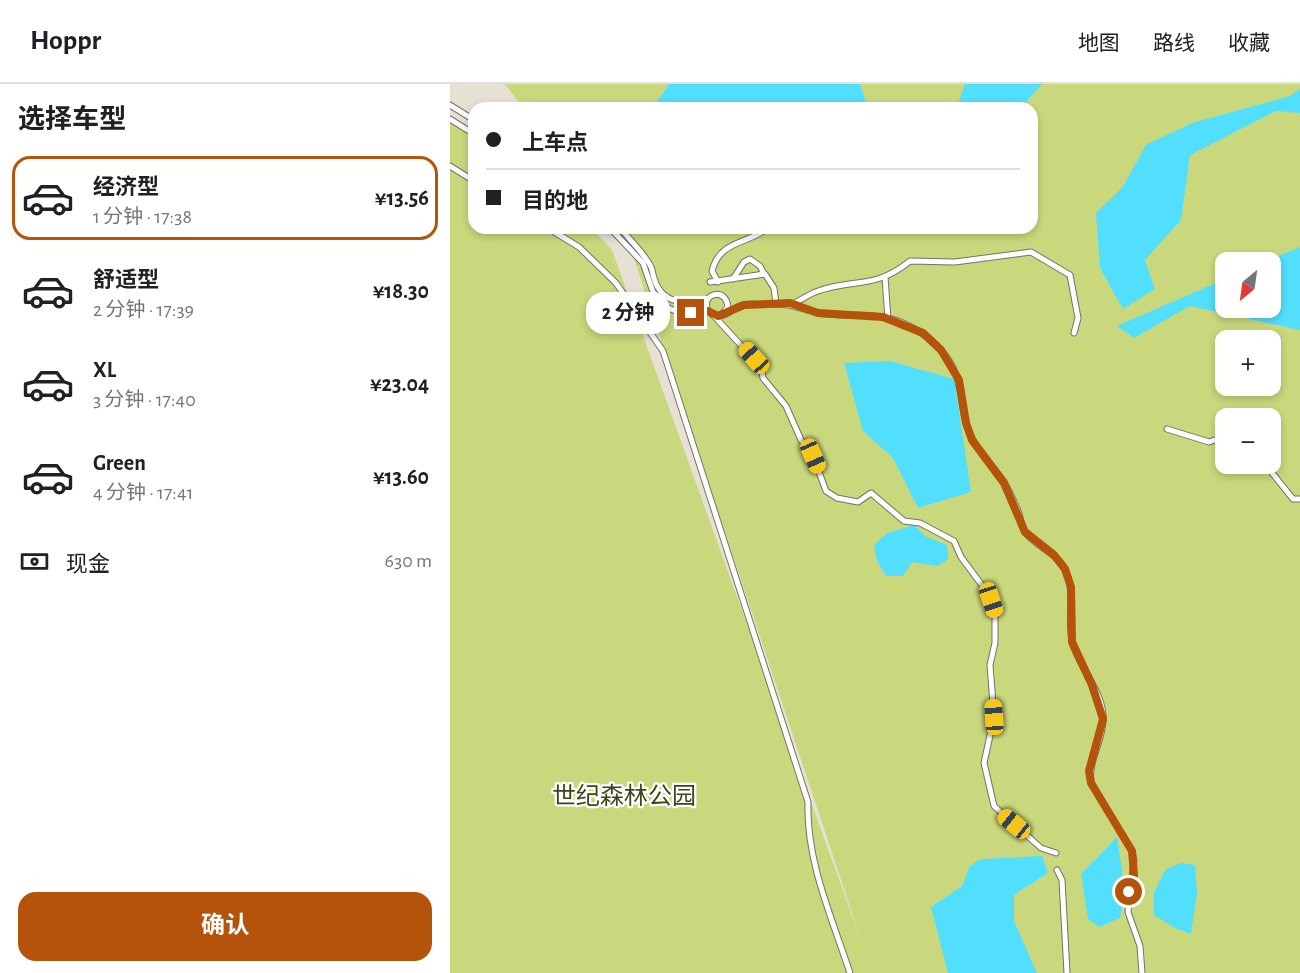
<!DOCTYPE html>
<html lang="zh">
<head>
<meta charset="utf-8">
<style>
	:root { --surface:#fff; --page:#f6f6f6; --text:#202124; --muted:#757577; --line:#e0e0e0; --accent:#b45309 }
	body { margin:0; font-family:"Alegreya Sans","Noto Sans SC",sans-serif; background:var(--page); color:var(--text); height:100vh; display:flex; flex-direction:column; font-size:22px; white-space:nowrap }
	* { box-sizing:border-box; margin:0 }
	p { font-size:20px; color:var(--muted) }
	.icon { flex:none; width:33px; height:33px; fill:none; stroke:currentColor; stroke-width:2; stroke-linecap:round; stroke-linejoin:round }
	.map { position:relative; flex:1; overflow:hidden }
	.details { display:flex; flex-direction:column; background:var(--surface); width:450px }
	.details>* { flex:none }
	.guide { position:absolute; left:18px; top:18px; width:570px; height:132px; border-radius:18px; box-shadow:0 3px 9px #0003; display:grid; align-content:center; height:132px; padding:0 18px; background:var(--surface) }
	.needle { width:39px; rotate:209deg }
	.fabs { position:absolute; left:765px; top:168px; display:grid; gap:12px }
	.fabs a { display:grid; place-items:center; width:66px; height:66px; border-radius:12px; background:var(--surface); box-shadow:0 3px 9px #0003; font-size:30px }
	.end { position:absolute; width:27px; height:27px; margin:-14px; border:8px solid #b45309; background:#fff; box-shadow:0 0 0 3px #fff }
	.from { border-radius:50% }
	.bubble { position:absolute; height:42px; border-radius:18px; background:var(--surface); box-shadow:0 3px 9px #0003; font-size:20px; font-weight:700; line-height:42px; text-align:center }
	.car { position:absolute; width:18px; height:36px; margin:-18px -9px; border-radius:8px; box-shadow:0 0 4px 2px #0007; background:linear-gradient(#f5c518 24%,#345 0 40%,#f5c518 0 76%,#345 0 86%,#f5c518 0) }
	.guide b { display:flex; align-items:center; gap:21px; height:57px; font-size:22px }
	.guide b+b { border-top:2px solid var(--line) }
	.guide i { width:15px; height:15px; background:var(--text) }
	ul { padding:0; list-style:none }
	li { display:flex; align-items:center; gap:18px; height:84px; margin:0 12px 9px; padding:0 6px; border:3px solid transparent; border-radius:18px }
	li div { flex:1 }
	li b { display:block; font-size:22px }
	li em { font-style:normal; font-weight:700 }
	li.on { border-color:var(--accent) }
	li>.icon { width:54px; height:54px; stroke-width:1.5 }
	h2 { padding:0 18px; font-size:27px; line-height:72px }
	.pay { display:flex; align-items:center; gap:15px; height:66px; padding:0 18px; font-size:22px }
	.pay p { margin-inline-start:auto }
	.primary-button { display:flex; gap:12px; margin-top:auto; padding:12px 18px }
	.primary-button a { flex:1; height:69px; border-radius:18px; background:var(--accent); color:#fff; font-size:24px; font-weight:700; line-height:69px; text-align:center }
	header { display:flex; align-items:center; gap:36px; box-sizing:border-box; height:84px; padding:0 30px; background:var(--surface); border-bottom:2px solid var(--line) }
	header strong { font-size:28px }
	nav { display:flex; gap:33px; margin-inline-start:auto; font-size:21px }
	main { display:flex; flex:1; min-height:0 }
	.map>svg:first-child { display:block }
</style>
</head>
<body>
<header>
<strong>Hoppr</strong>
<nav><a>地图</a><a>路线</a><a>收藏</a></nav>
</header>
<main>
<section class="details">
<h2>选择车型</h2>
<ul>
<li class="on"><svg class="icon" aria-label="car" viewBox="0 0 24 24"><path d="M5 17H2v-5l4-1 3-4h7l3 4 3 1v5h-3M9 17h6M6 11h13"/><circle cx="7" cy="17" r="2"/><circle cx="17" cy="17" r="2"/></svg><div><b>经济型</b><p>1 分钟 · 17:38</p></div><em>¥13.56</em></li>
<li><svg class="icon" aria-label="car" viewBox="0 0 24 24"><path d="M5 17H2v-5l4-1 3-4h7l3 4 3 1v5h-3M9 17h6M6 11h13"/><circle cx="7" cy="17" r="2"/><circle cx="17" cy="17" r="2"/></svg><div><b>舒适型</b><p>2 分钟 · 17:39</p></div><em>¥18.30</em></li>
<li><svg class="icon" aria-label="car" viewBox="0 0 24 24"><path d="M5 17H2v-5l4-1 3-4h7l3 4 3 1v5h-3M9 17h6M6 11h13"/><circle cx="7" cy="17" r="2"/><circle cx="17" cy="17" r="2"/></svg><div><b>XL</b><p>3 分钟 · 17:40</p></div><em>¥23.04</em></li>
<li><svg class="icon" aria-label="car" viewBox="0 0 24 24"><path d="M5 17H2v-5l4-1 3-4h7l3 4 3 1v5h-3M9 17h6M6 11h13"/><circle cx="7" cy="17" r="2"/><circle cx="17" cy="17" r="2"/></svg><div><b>Green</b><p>4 分钟 · 17:41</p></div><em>¥13.60</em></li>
</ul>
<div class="pay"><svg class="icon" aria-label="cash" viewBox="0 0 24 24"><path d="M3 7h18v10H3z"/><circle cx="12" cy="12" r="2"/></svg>现金<p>630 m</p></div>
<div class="primary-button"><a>确认</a></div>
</section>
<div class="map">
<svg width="850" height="889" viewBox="0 0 850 889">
	<rect width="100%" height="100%" fill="#e7e1d5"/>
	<!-- green -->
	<path fill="#cad87d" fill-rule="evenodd" d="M55,0H850V889H0V38L24,54V144H141L162,166L412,859L179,160L166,144H582V24H73ZM776,178H820V224H776ZM776,256H820V302H776ZM776,334H820V380H776Z"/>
	<!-- water -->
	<g fill="#52dffe">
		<path d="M219,0H410L418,24H203Z"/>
		<path d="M515,0H592L576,18L575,24H509L508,20Z"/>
		<path d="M850,5V29L826,27L740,71L731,136L695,176L705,205L673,225L650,184L646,129L672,104L696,61L742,39L840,12Z"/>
		<path d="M850,163V246L740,222L684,254L667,242L775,195L776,224H820V178H814Z"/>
		<path d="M440,277L504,295L521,408L468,424L443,374L413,347L394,279Z"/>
		<path d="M464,441L475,452L497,461L498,475L488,482L462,478L453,492H436L427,477L424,461L437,449Z"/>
		<path d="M667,753L675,807L670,834L649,843L638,835L631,790Z"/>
		<path d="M592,772L598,789L564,811V837L587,889H498L481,823L512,802L520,782L531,775Z"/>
		<path d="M731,779L745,781L747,809L741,850L725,844L704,831V808L716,785Z"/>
	</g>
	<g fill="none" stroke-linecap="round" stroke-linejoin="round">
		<!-- service casing -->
		<g stroke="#767167" stroke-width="7">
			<g id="service">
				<path d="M0,21L24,36"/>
				<path d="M0,35L24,50"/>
				<path d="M0,82L24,97"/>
				<path d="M98,144L129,163L166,199L213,267L358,718C356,777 382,834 400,889"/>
				<path d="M160,144L193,179L203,208L218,224L231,229L258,227"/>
				<path d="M170,144C180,156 192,167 200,181C203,185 202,189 204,194C212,222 235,219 258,215"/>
				<path d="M435,193L438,235"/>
				<path d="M283,195L294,178L300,175L310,182L314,190"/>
				<path d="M260,198L315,190L324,204L326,220"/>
				<path d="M268,198L262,187C270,156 296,161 318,144"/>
				<path d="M343,220C351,216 359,210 368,207C404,194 424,206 460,177L505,178L581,168L620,191L628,234L624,249"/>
				<path d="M271,231L278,223C277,215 272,208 263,211C251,216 257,233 269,232C279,231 284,223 293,221C302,219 312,221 321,220C341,219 350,225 369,229C390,233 412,229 432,233C453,236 477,250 491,266C518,296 506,324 522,354C530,370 544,383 554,398C559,407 564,417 568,427C571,433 571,443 575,448C586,463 606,468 615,485C626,508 617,533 622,557C628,584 655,608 653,637C652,659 638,677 641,699L682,767L684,777L678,828L690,862L692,889"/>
				<path d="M264,232L311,283L313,294L336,322L351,356L363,372L376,407L387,414L408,418L421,409L454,437L470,439L504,457L511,473L540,512L545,528V559L540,581L544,633L534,679L544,722L591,764L606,769"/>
				<path d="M717,345L759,358L776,352"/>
				<path d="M815,380L843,415H850"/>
				<path d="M607,786L612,796L617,889"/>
			</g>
		</g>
		<!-- service -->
		<use href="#service" stroke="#fff" stroke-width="5"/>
	</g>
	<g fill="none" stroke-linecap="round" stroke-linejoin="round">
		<!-- route -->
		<path stroke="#b45309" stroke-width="8" d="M241,229L258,227L268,232L294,221L340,219L368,229L433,233L473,249L491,266L509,296L516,339L522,356L554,399L575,448L604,471L615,485L621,503L622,558L642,601L653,635L639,687L641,699L682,767L684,791L679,808"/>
	</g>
	<g text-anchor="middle" stroke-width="4.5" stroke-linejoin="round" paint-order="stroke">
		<!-- park labels -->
		<g font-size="24" fill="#3e431a" stroke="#fff">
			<text x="174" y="720">世纪森林公园</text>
		</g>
	</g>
</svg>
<div class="fabs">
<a><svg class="needle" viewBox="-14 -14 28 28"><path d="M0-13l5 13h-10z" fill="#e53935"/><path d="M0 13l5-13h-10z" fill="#757577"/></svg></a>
<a>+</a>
<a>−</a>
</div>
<i class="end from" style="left:679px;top:808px"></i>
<i class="end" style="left:241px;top:229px"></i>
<div class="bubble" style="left:136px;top:208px;width:84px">2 分钟</div>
<i class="car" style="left:304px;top:274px;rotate:318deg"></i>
<i class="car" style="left:363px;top:372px;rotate:156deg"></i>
<i class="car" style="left:541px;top:516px;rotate:162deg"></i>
<i class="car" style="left:544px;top:633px;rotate:356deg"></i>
<i class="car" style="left:564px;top:740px;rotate:309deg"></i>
<div class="guide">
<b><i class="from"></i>上车点</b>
<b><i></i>目的地</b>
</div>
</div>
</main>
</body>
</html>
